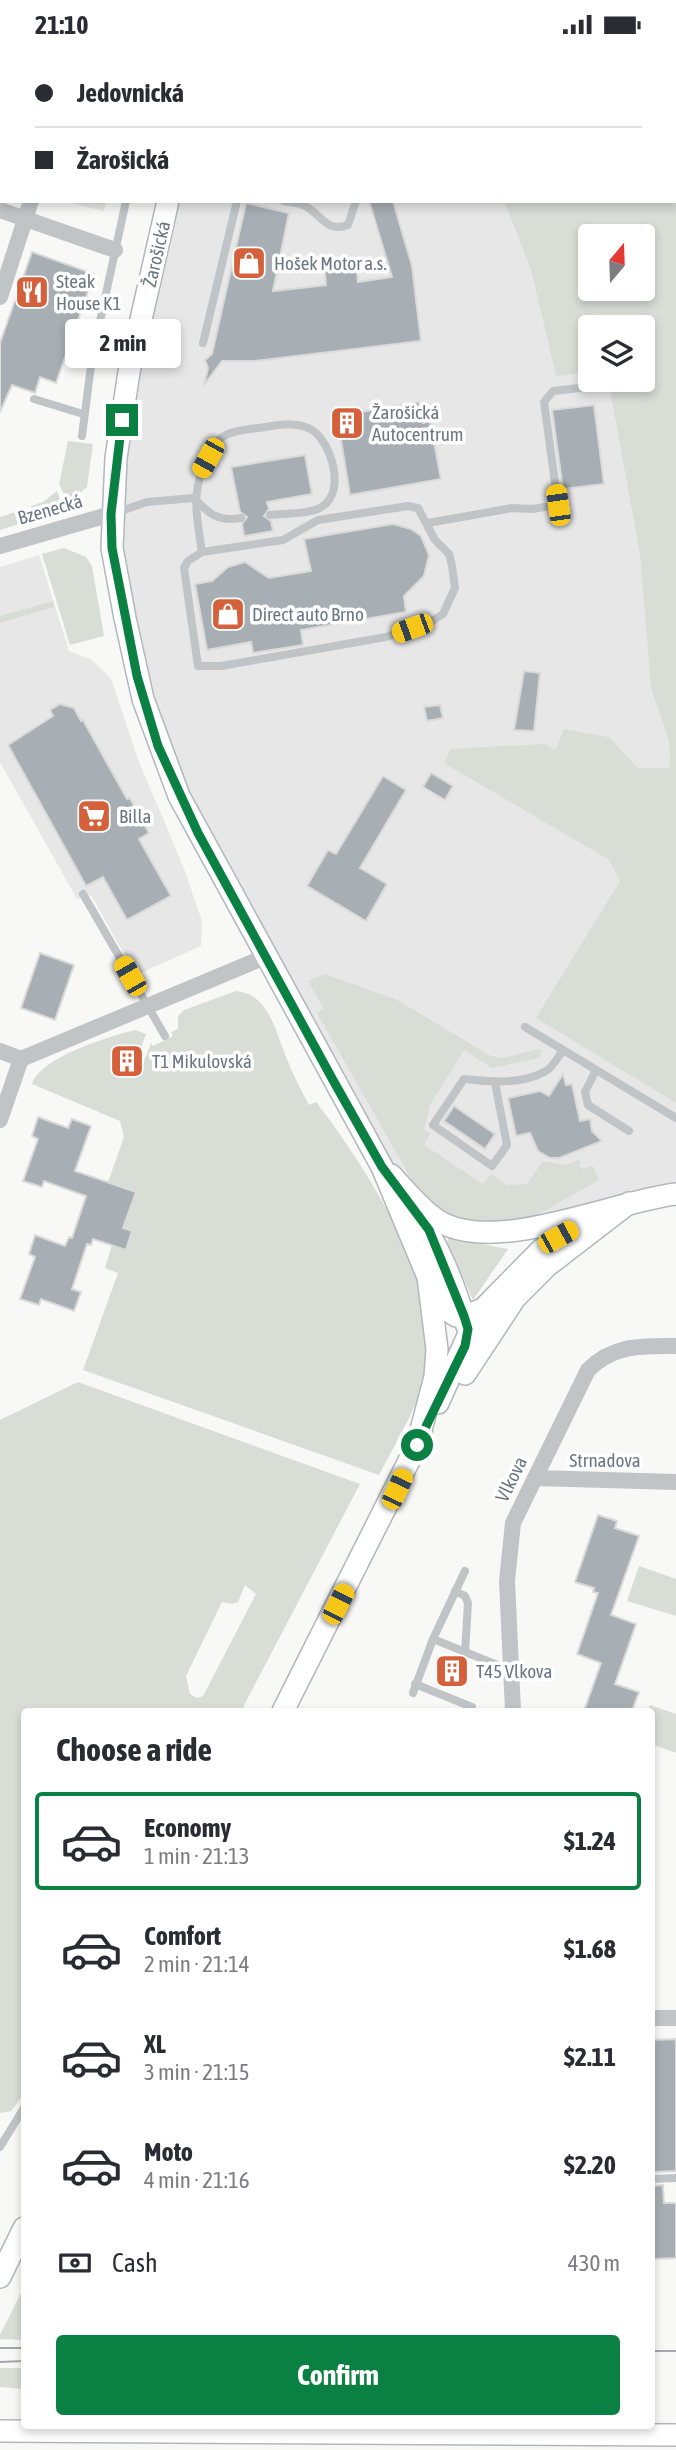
<!DOCTYPE html>
<html lang="en">
<head>
<meta charset="utf-8">
<style>
	:root { --surface:#fff; --page:#f2f2f3; --text:#2b2b33; --muted:#7c7c81; --line:#e1e1e2; --accent:#0b8043 }
	body { margin:0; font-family:"Asap Condensed",sans-serif; background:var(--page); color:var(--text); height:100vh; display:flex; flex-direction:column; font-size:26px; white-space:nowrap }
	* { box-sizing:border-box; margin:0 }
	p { font-size:23px; color:var(--muted) }
	.icon { flex:none; width:38px; height:38px; fill:none; stroke:currentColor; stroke-width:2; stroke-linecap:round; stroke-linejoin:round }
	.map { position:relative; flex:1; overflow:hidden }
	.panel { position:absolute; left:21px; top:1659px; width:634px; height:721px; display:flex; flex-direction:column; background:var(--surface); border-radius:7px; box-shadow:0 4px 10px #0003 }
	.panel>* { flex:none }
	.hud { position:absolute; left:0px; top:0px; width:677px; height:154px; box-shadow:0 4px 10px #0003; display:grid; align-content:center; height:154px; padding:0 35px; background:var(--surface) }
	.needle { width:46px; rotate:19deg }
	.tools { position:absolute; left:578px; top:175px; display:grid; gap:14px }
	.tools a { display:grid; place-items:center; width:77px; height:77px; border-radius:7px; background:var(--surface); box-shadow:0 4px 10px #0003; font-size:35px }
	.end { position:absolute; width:32px; height:32px; margin:-16px; border:9px solid #0b8043; background:#fff; box-shadow:0 0 0 4px #fff }
	.from { border-radius:50% }
	.bubble { position:absolute; height:49px; border-radius:7px; background:var(--surface); box-shadow:0 4px 10px #0003; font-size:23px; font-weight:700; line-height:49px; text-align:center }
	.car { position:absolute; width:21px; height:42px; margin:-21px -10px; border-radius:9px; box-shadow:0 0 5px 2px #0007; background:linear-gradient(#f5c518 24%,#345 0 40%,#f5c518 0 76%,#345 0 86%,#f5c518 0) }
	.hud b { display:flex; align-items:center; gap:24px; height:66px; font-size:26px }
	.hud b+b { border-top:2px solid var(--line) }
	.hud i { width:18px; height:18px; background:var(--text) }
	ul { padding:0; list-style:none }
	li { display:flex; align-items:center; gap:21px; height:98px; margin:0 14px 10px; padding:0 21px; border:4px solid transparent; border-radius:7px }
	li div { flex:1 }
	li b { display:block; font-size:26px }
	li em { font-style:normal; font-weight:700 }
	li.current { border-color:var(--accent) }
	li>.icon { width:63px; height:63px; stroke-width:1.5 }
	h2 { padding:0 35px; font-size:32px; line-height:84px }
	.pay { display:flex; align-items:center; gap:18px; height:77px; padding:0 35px; font-size:26px }
	.pay p { margin-inline-start:auto }
	.primary-button { display:flex; gap:14px; margin-top:auto; padding:14px 35px }
	.primary-button a { flex:1; height:80px; border-radius:7px; background:var(--accent); color:#fff; font-size:28px; font-weight:700; line-height:80px; text-align:center }
	.status { display:flex; justify-content:space-between; align-items:center; height:49px; padding:0 35px; background:var(--surface); direction:ltr }
	.status svg { height:19px; fill:currentColor }
	.map>svg:first-child { display:block }
</style>
</head>
<body>
<div class="status"><b>21:10</b><svg viewBox="0 0 49 12"><path d="M0 12V9h3v3zM5 12V6h3v6zM10 12V3h3v9zM15 12V0h3v12zM26 1h20v11H26zM47 4h2v5h-2z"/></svg></div>
<div class="map">
<svg width="676" height="2401" viewBox="0 0 676 2401">
	<rect width="100%" height="100%" fill="#f8f8f6"/>
	<!-- built -->
	<g fill="#e6e7e6">
		<path d="M204,0H462V2H203Z"/>
		<path d="M64,152H106L104,162Z"/>
		<path d="M168,152H504L531,221L556,326L590,323V331H608L640,506L651,640L669,692L670,719H638L609,688L564,680L555,701L444,713L609,811L620,832L537,969L676,1054V1145L489,1185L382,1117L167,721L111,465Z"/>
		<path d="M39,506L69,602L92,611L111,630L139,713L183,817L202,872L201,897L136,926L91,846L77,850L0,713V518Z"/>
	</g>
	<!-- green -->
	<g fill="#d8ddd6" fill-rule="evenodd">
		<path d="M462,0H676V1054L536,969L620,832L609,811L444,714L451,700L545,695L555,701L564,680L609,688L638,719H670L669,692L651,640L640,506L608,331H642V278H590V323L556,327L531,221L504,152H676V2ZM590,187H642V240H590Z"/>
		<path d="M68,392L93,395L87,438L68,454L59,435Z"/>
		<path d="M57,442L62,456L33,465L31,457L43,453Z"/>
		<path d="M25,460L29,472L0,481V468Z"/>
		<path d="M64,499L86,508L92,517L104,587L70,596L42,505Z"/>
		<path d="M53,552L54,558L0,574V567Z"/>
		<path d="M325,925L397,951L491,1007L502,1009L539,1000L542,1002L539,1009L492,1019L464,1001L430,1056L424,1080L430,1085L424,1096L483,1135L491,1125L508,1136L527,1135L543,1112L564,1116L580,1111L579,1118L584,1120L593,1117L599,1131L537,1166L518,1173L486,1177L437,1162L413,1133L317,964L324,960L308,932Z"/>
		<path d="M236,942C270,945 276,985 287,1010C293,1026 301,1041 309,1056L316,1053C364,1115 452,1248 426,1329C415,1362 395,1395 379,1426L83,1321L118,1224L105,1219L112,1196L126,1201L132,1182L123,1179L136,1143L108,1133L124,1088L120,1072L32,1035C41,1008 108,988 135,981L146,985L137,1009L124,1004L119,1016L140,1022L151,994L153,997L173,987L171,983L178,980V967L184,961Z"/>
		<path d="M448,1189L508,1200L473,1251L447,1193Z"/>
		<path d="M78,1333L360,1435L241,1662H24V2045L11,2062L0,2064V1371ZM245,1536L256,1545L203,1647L197,1649L190,1645L186,1627L222,1553L232,1555L238,1553Z"/>
		<path d="M639,1517L676,1530V1567L627,1552Z"/>
		<path d="M650,1656L676,1665V1704L651,1695V1662H647Z"/>
		<path d="M24,2238V2291L0,2290V2286Z"/>
		<path d="M0,2319H24V2340L0,2338Z"/>
	</g>
	<!-- building -->
	<g fill="#a8afb4" stroke="#dadad8" stroke-width="2">
		<path d="M369,152H393L412,217L421,292L255,312H222L204,336L208,319L205,311L212,305L246,154L289,164L273,242L326,236L324,217L356,214L358,233L392,228Z"/>
		<path d="M32,203L94,225L56,334L40,328L35,344L12,336L0,363V294Z"/>
		<path d="M419,353L423,374L430,372L441,430L350,446L337,367Z"/>
		<path d="M594,356L604,435L563,440L552,361Z"/>
		<path d="M305,406L312,445L267,453L269,460L264,467L271,472L273,482L244,487L242,475L247,468L240,463L231,418Z"/>
		<path d="M393,475L411,480L421,487L429,506L424,527L404,547L406,563L301,581L303,596L253,604L251,593L207,601L195,535L212,532L228,518L245,513L269,529L311,522L304,490Z"/>
		<path d="M524,622L540,624L534,682L514,681Z"/>
		<path d="M60,655L74,659L81,672L83,671L127,750L130,749L149,784L139,790L171,847L127,871L103,828L86,837L8,696L53,667L50,661Z"/>
		<path d="M440,656L443,669L427,672L424,658Z"/>
		<path d="M431,724L453,737L445,751L423,738Z"/>
		<path d="M383,727L406,741L360,819L387,835L366,872L307,837L328,801L336,805Z"/>
		<path d="M40,904L74,916L55,971L21,959Z"/>
		<path d="M563,1025L566,1036L572,1035L580,1072L590,1070L592,1082L602,1092L559,1109H550L538,1102L530,1084L516,1087L508,1049L540,1042L549,1047Z"/>
		<path d="M454,1057L495,1085L485,1100L444,1072Z"/>
		<path d="M38,1068L68,1079L72,1070L91,1077L75,1122L136,1143L123,1179L132,1182L126,1201L93,1190L91,1196L87,1195L72,1240L81,1243L74,1262L41,1250L39,1256L20,1250L35,1208L29,1205L35,1186L65,1197L69,1188L72,1189L86,1147L44,1132L42,1138L23,1132L38,1090L32,1087Z"/>
		<path d="M598,1466L617,1472L615,1479L639,1487L611,1566L636,1575L615,1635L639,1643L632,1662H584L601,1614L577,1605L598,1544L593,1543L594,1539L575,1533Z"/>
		<path d="M676,1990V2122L651,2123V1991Z"/>
		<path d="M663,2136L664,2154H676V2209L651,2210V2137Z"/>
	</g>
	<g fill="none" stroke-linecap="round" stroke-linejoin="round">
		<!-- secondary casing -->
		<g stroke="#b2b7bc" stroke-width="24">
			<g id="secondary">
				<path d="M203,2L204,0"/>
				<path d="M168,152L129,323L116,409L112,499L125,569L143,650L179,747L382,1118L428,1228L437,1300L435,1328L417,1396"/>
				<path d="M391,1126C405,1141 420,1160 437,1171C494,1207 611,1153 676,1145"/>
				<path d="M413,1160C439,1195 454,1236 467,1277"/>
				<path d="M433,1238L447,1261L456,1267H464L483,1260L541,1201L586,1173"/>
				<path d="M465,1325L515,1249L547,1217L629,1154"/>
				<path d="M438,1354L471,1280L483,1260"/>
				<path d="M283,1662L422,1386"/>
				<path d="M0,2228L24,2179"/>
				<path d="M0,2382L676,2386"/>
			</g>
		</g>
		<!-- lane -->
		<g stroke="#c0c4c7" stroke-width="8">
			<path d="M334,0L335,2"/>
			<path d="M375,0V2"/>
			<path d="M162,2V0"/>
			<path d="M273,2L274,0"/>
			<path d="M306,2V0"/>
			<path d="M284,152C291,154 302,154 307,158C322,167 327,184 348,176L356,152"/>
			<path d="M203,294L237,152"/>
			<path d="M34,350L83,365"/>
			<path d="M82,387L92,309L126,152"/>
			<path d="M194,449C209,465 218,473 241,469"/>
			<path d="M115,464L147,453L194,449"/>
			<path d="M428,474L512,459L532,460L558,456L544,353L553,342L588,338"/>
			<path d="M202,503L283,491L318,471L408,457L418,459L435,491L449,505L452,517L455,539L443,565L429,574L386,588L221,617H198L184,519L188,512L202,503C196,464 190,440 210,404C214,397 219,388 228,385C239,380 254,380 265,378C280,376 298,372 312,381C331,393 346,442 323,457C310,466 286,464 270,466"/>
			<path d="M83,845L165,987"/>
			<path d="M525,978L676,1069"/>
			<path d="M596,1021L585,1043L588,1056L629,1082"/>
			<path d="M495,1034L507,1096L492,1117L433,1076L464,1030C490,1033 522,1036 546,1022C553,1018 558,1008 563,1001"/>
			<path d="M455,1542L465,1547L468,1554L465,1604"/>
			<path d="M433,1590L465,1522"/>
			<path d="M415,1635L472,1658"/>
			<path d="M413,1644L433,1590L510,1621"/>
			<path d="M0,2098L24,2059"/>
			<path d="M651,2130L676,2129"/>
		</g>
		<!-- street -->
		<g stroke="#c0c4c7" stroke-width="16">
			<path d="M63,2V0"/>
			<path d="M0,161L115,201"/>
			<path d="M0,248L31,152"/>
			<path d="M0,497L111,465"/>
			<path d="M0,1002L21,1010"/>
			<path d="M0,1071L21,1010L265,908"/>
			<path d="M535,1429L676,1433"/>
			<path d="M513,1662L507,1532L513,1474L588,1321C614,1295 642,1297 676,1297"/>
			<path d="M651,1969H676"/>
		</g>
		<!-- secondary -->
		<use href="#secondary" stroke="#fff" stroke-width="21"/>
		<!-- tram -->
		<g stroke="#a2a8ad" stroke-width="2">
			<path d="M0,2299H24"/>
			<path d="M651,2302H676"/>
			<path d="M0,2313L24,2312"/>
		</g>
	</g>
	<g fill="none" stroke-linecap="round" stroke-linejoin="round">
		<!-- route -->
		<path stroke="#0b8043" stroke-width="9" d="M122,371L111,465L112,499L137,627L158,697L198,784L334,1033L382,1118L429,1181L464,1267L468,1280L465,1297L417,1396"/>
	</g>
	<!-- icons -->
	<defs>
		<g id="shop-square" transform="scale(1.75)"><rect x="-9" y="-9" width="18" height="18" rx="4" fill="#d4613b" stroke="#fff"/><path d="M-5-2.5h2.3a2.7 3.5 0 0 1 5.4 0H5L5.5 6h-11ZM-1.5-2.5h3a1.5 2.3 0 0 0-3 0Z" fill="#fff"/></g>
		<g id="restaurant-square" transform="scale(1.75)"><rect x="-9" y="-9" width="18" height="18" rx="4" fill="#d4613b" stroke="#fff"/><path d="M-5-6h1v4h1v-4h1v4h1v-4h1v5L-1.5 .5V6h-2V.5L-5-1ZM5-6V6H3V1.5H1.5Q1.5-4 5-6Z" fill="#fff"/></g>
		<g id="building-square" transform="scale(1.75)"><rect x="-9" y="-9" width="18" height="18" rx="4" fill="#d4613b" stroke="#fff"/><path d="M-4-6H4V6H1V3H-1V6H-4ZM-2.5-4.3h1.7v1.8h-1.7ZM.8-4.3h1.7v1.8H.8ZM-2.5-1h1.7V.8h-1.7ZM.8-1h1.7V.8H.8Z" fill="#fff"/></g>
		<g id="supermarket-square" transform="scale(1.75)"><rect x="-9" y="-9" width="18" height="18" rx="4" fill="#d4613b" stroke="#fff"/><path d="M-6-5.5h2.5l.6 2H6L4.5 2H-2.5L-4.4-4H-6ZM-1.5 3.2a1.3 1.3 0 1 0 .1 0ZM3 3.2a1.3 1.3 0 1 0 .1 0Z" fill="#fff"/></g>
	</defs>
	<g fill-rule="evenodd">
		<use href="#shop-square" x="249" y="214"/>
		<use href="#restaurant-square" x="32" y="243"/>
		<use href="#building-square" x="347" y="374"/>
		<use href="#shop-square" x="228" y="565"/>
		<use href="#supermarket-square" x="94" y="767"/>
		<use href="#building-square" x="127" y="1012"/>
		<use href="#building-square" x="452" y="1622"/>
	</g>
	<g text-anchor="middle" stroke-width="7" stroke-linejoin="round" paint-order="stroke">
		<!-- street labels -->
		<g font-size="19" fill="#6a7884" stroke="#fff">
			<text transform="translate(156 205) rotate(-77)" y="7">Žarošická</text>
			<text transform="translate(50 460) rotate(-16)" y="7">Bzenecká</text>
			<text x="605" y="1418">Strnadova</text>
			<text transform="translate(511 1430) rotate(-64)" y="7">Vlkova</text>
		</g>
		<!-- poi labels -->
		<g font-size="19" fill="#6a7884" stroke="#fff" text-anchor="start">
			<text x="274" y="221">Hošek Motor a.s.</text>
			<text x="56" y="239">Steak<tspan x="56" dy="22">House K1</tspan></text>
			<text x="372" y="370">Žarošická<tspan x="372" dy="22">Autocentrum</tspan></text>
			<text x="252" y="572">Direct auto Brno</text>
			<text x="119" y="774">Billa</text>
			<text x="152" y="1019">T1 Mikulovská</text>
			<text x="476" y="1629">T45 Vlkova</text>
		</g>
	</g>
</svg>
<div class="tools">
<a><svg class="needle" viewBox="-14 -14 28 28"><path d="M0-13l5 13h-10z" fill="#e53935"/><path d="M0 13l5-13h-10z" fill="#7c7c81"/></svg></a>
<a><svg class="icon" aria-label="layers" viewBox="0 0 24 24"><path d="M12 4l9 5-9 5-9-5zM3 14l9 5 9-5"/></svg></a>
</div>
<i class="end from" style="left:417px;top:1396px"></i>
<i class="end" style="left:122px;top:371px"></i>
<div class="bubble" style="left:65px;top:270px;width:116px">2 min</div>
<i class="car" style="left:208px;top:409px;rotate:209deg"></i>
<i class="car" style="left:558px;top:456px;rotate:352deg"></i>
<i class="car" style="left:412px;top:579px;rotate:250deg"></i>
<i class="car" style="left:130px;top:927px;rotate:330deg"></i>
<i class="car" style="left:558px;top:1188px;rotate:61deg"></i>
<i class="car" style="left:397px;top:1440px;rotate:25deg"></i>
<i class="car" style="left:338px;top:1555px;rotate:27deg"></i>
<div class="hud">
<b><i class="from"></i>Jedovnická</b>
<b><i></i>Žarošická</b>
</div>
<section class="panel">
<h2>Choose a ride</h2>
<ul>
<li class="current"><svg class="icon" aria-label="car" viewBox="0 0 24 24"><path d="M5 17H2v-5l4-1 3-4h7l3 4 3 1v5h-3M9 17h6M6 11h13"/><circle cx="7" cy="17" r="2"/><circle cx="17" cy="17" r="2"/></svg><div><b>Economy</b><p>1 min · 21:13</p></div><em>$1.24</em></li>
<li><svg class="icon" aria-label="car" viewBox="0 0 24 24"><path d="M5 17H2v-5l4-1 3-4h7l3 4 3 1v5h-3M9 17h6M6 11h13"/><circle cx="7" cy="17" r="2"/><circle cx="17" cy="17" r="2"/></svg><div><b>Comfort</b><p>2 min · 21:14</p></div><em>$1.68</em></li>
<li><svg class="icon" aria-label="car" viewBox="0 0 24 24"><path d="M5 17H2v-5l4-1 3-4h7l3 4 3 1v5h-3M9 17h6M6 11h13"/><circle cx="7" cy="17" r="2"/><circle cx="17" cy="17" r="2"/></svg><div><b>XL</b><p>3 min · 21:15</p></div><em>$2.11</em></li>
<li><svg class="icon" aria-label="car" viewBox="0 0 24 24"><path d="M5 17H2v-5l4-1 3-4h7l3 4 3 1v5h-3M9 17h6M6 11h13"/><circle cx="7" cy="17" r="2"/><circle cx="17" cy="17" r="2"/></svg><div><b>Moto</b><p>4 min · 21:16</p></div><em>$2.20</em></li>
</ul>
<div class="pay"><svg class="icon" aria-label="cash" viewBox="0 0 24 24"><path d="M3 7h18v10H3z"/><circle cx="12" cy="12" r="2"/></svg>Cash<p>430 m</p></div>
<div class="primary-button"><a>Confirm</a></div>
</section>
</div>
</body>
</html>
